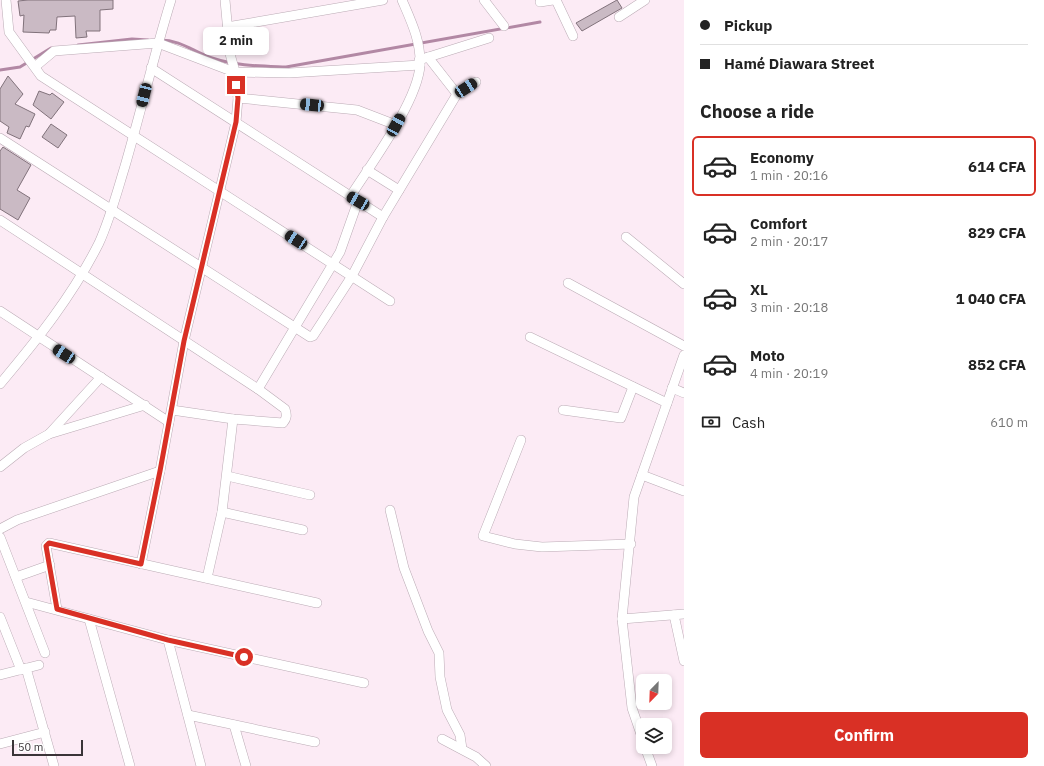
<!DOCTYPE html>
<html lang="en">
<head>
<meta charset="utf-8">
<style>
	:root { --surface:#fff; --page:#f6f6f6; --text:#222; --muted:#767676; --line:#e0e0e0; --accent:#d93025 }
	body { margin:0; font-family:"IBM Plex Sans",sans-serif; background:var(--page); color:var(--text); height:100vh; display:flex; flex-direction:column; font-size:15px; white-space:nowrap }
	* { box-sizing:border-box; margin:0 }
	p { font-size:13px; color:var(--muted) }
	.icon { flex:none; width:22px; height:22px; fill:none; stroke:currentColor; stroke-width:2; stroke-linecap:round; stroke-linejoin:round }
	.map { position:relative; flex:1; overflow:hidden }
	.panel { display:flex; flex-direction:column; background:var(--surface); width:360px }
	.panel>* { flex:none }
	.guide { display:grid; align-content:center; height:88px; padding:0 16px; background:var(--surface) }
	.needle { width:26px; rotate:203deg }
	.controls { position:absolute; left:636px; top:674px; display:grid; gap:8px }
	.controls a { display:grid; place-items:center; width:36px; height:36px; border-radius:6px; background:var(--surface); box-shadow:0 2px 6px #0003; font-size:20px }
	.scale { position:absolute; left:12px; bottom:10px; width:71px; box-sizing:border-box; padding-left:4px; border:2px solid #3a3438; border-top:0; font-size:11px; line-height:14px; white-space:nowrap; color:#3a3438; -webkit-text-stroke:3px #fefefe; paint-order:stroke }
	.end { position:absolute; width:18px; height:18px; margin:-9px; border:5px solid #d93025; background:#fff; box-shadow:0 0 0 2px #fff }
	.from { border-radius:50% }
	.bubble { position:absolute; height:28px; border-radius:6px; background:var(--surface); box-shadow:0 2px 6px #0003; font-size:13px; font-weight:700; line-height:28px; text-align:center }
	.car { position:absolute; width:12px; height:24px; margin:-12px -6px; border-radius:5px; box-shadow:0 0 3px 1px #0007; background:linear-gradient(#222 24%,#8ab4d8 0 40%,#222 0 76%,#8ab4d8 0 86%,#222 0) }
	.guide b { display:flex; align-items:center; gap:14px; height:38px; font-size:15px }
	.guide b+b { border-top:1px solid var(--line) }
	.guide i { width:10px; height:10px; background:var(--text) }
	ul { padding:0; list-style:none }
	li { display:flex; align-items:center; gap:12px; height:60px; margin:0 8px 6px; padding:0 8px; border:2px solid transparent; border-radius:6px }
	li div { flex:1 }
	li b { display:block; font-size:15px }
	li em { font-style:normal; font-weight:700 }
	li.active { border-color:var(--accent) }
	li>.icon { width:36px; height:36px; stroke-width:1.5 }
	h2 { padding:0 16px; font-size:18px; line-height:48px }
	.pay { display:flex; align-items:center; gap:10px; height:44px; padding:0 16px; font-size:15px }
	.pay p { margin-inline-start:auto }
	.button { display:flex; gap:8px; margin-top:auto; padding:8px 16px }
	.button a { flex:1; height:46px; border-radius:6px; background:var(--accent); color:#fff; font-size:16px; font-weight:700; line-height:46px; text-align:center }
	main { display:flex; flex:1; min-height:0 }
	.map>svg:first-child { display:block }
</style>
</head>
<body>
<main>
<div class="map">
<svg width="684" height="766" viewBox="0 0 684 766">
	<rect width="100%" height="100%" fill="#fcebf5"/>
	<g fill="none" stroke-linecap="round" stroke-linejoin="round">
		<!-- stream -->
		<g stroke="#b288a4" stroke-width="3">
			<path d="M160,40C182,40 193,52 212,58C236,66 261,66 286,67L540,22"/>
			<path d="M78,45L132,39L148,40"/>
			<path d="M0,70L20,67L51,48"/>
		</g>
	</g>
	<!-- building -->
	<g fill="#cabac4" stroke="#81727b">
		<path d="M28,0H113V9L100,10V31H86L87,37L76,38L75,16L57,17L56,30H50L49,33L23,32L24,15L20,16L18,1Z"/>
		<path d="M617,0L622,8L582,31L576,23Z"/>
		<path d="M8,76L23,94L15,104L35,114L29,127L26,126L20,139L7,133L9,127L0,121V89Z"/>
		<path d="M39,91L50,95L52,93L64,102L51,119L33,105Z"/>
		<path d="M51,124L67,135L58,148L42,137Z"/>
		<path d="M3,147L31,165L17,190L30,198L18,220L0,209V151Z"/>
	</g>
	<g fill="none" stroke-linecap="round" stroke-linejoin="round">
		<!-- street casing -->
		<g stroke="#bbabb5" stroke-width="10">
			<g id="street">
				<path d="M6,0L9,32L41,76L390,301"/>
				<path d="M484,0L504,26"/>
				<path d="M556,0L573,36"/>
				<path d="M540,2L553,0"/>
				<path d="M619,17L645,0"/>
				<path d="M227,27L383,0"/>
				<path d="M428,57L457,94"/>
				<path d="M419,60L489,38"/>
				<path d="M36,66L54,51L158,43L234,72L289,73L420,65"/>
				<path d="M151,68L383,217"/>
				<path d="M238,98L357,110L396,125"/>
				<path d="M0,138L310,337L313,336L352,276L383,217L457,94L476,82"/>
				<path d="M367,170L399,190"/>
				<path d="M350,197C371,164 418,101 420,65C421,41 411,21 402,0"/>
				<path d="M0,220L258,389L285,409C287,415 287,418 283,423L233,419L172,410"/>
				<path d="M626,237L684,284"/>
				<path d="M568,283L684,346"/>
				<path d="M0,311L169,422"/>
				<path d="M530,337L667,403"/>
				<path d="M0,384C37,340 73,295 99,243C110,219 117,192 125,166C141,111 154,55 171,0"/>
				<path d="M672,388L684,393"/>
				<path d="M258,389L340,252L358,201"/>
				<path d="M563,410L621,418L633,387"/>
				<path d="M49,434L101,377"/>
				<path d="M521,440L483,536L515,544L542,547L631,544"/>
				<path d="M0,467L24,448L49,434L145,405"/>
				<path d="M642,475L684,491"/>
				<path d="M227,476L310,495"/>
				<path d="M390,510L404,568L428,631L439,653L440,677L447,710L460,735L462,749"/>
				<path d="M222,512L303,530"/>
				<path d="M0,529L17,520L160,471"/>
				<path d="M0,537L45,653"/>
				<path d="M141,564L160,471L184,341L236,122L238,98L234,68L230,54L225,0"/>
				<path d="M16,577L50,565"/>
				<path d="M207,578L222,512L233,419"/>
				<path d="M26,602L168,640L364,683"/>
				<path d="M57,609L46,546L49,543L317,603"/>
				<path d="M674,615L684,661"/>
				<path d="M0,617L21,670"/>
				<path d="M89,619L130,766"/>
				<path d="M622,619L684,614"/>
				<path d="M168,640L201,766"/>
				<path d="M26,668L54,766"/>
				<path d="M0,675L39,665"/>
				<path d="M188,715L315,742"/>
				<path d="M234,725L246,766"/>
				<path d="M442,739L476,757L486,766"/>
				<path d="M643,740L632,708L622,619L634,497L684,355"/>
				<path d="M0,744L45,732"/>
				<path d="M645,747L652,766"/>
			</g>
		</g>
		<!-- street -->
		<use href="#street" stroke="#fff" stroke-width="9"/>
	</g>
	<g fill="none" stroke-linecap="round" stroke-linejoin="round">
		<!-- route -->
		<path stroke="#d93025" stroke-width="5" d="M236,85L238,98L236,122L184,341L160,471L141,564L49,543L46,546L57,609L168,640L244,657"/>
	</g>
</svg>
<div class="controls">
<a><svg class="needle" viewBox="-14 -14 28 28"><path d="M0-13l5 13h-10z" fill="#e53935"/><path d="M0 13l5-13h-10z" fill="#767676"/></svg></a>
<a><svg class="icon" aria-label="layers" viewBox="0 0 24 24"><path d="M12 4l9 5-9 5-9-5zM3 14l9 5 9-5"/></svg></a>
</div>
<div class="scale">50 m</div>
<i class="end from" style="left:244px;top:657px"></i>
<i class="end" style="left:236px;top:85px"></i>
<div class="bubble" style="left:203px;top:27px;width:66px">2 min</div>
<i class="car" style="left:466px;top:88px;rotate:57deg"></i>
<i class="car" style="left:144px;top:95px;rotate:194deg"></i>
<i class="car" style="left:312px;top:105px;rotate:276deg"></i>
<i class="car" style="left:396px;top:125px;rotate:29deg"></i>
<i class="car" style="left:358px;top:201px;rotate:300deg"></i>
<i class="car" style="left:296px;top:240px;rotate:303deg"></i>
<i class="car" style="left:64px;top:354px;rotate:303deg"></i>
</div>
<section class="panel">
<div class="guide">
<b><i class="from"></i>Pickup</b>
<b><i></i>Hamé Diawara Street</b>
</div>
<h2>Choose a ride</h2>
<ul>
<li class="active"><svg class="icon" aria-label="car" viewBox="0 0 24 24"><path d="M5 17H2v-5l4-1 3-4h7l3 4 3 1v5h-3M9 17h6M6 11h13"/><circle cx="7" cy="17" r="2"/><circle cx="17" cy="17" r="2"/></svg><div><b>Economy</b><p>1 min · 20:16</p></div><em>614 CFA</em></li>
<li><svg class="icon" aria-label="car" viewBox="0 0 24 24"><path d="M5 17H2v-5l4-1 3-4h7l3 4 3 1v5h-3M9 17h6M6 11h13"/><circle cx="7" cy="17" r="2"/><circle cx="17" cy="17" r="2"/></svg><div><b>Comfort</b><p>2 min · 20:17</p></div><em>829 CFA</em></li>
<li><svg class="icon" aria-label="car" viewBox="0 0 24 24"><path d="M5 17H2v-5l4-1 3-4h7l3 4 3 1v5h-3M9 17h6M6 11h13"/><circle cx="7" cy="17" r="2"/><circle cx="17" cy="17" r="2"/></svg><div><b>XL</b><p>3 min · 20:18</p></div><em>1 040 CFA</em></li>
<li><svg class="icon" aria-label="car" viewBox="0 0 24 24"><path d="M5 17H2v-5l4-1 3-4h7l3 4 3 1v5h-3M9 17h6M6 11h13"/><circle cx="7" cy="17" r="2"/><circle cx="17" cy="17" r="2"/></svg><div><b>Moto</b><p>4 min · 20:19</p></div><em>852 CFA</em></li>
</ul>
<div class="pay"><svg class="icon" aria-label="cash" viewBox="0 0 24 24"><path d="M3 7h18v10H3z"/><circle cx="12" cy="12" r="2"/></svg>Cash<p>610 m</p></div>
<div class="button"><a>Confirm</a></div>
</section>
</main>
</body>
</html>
